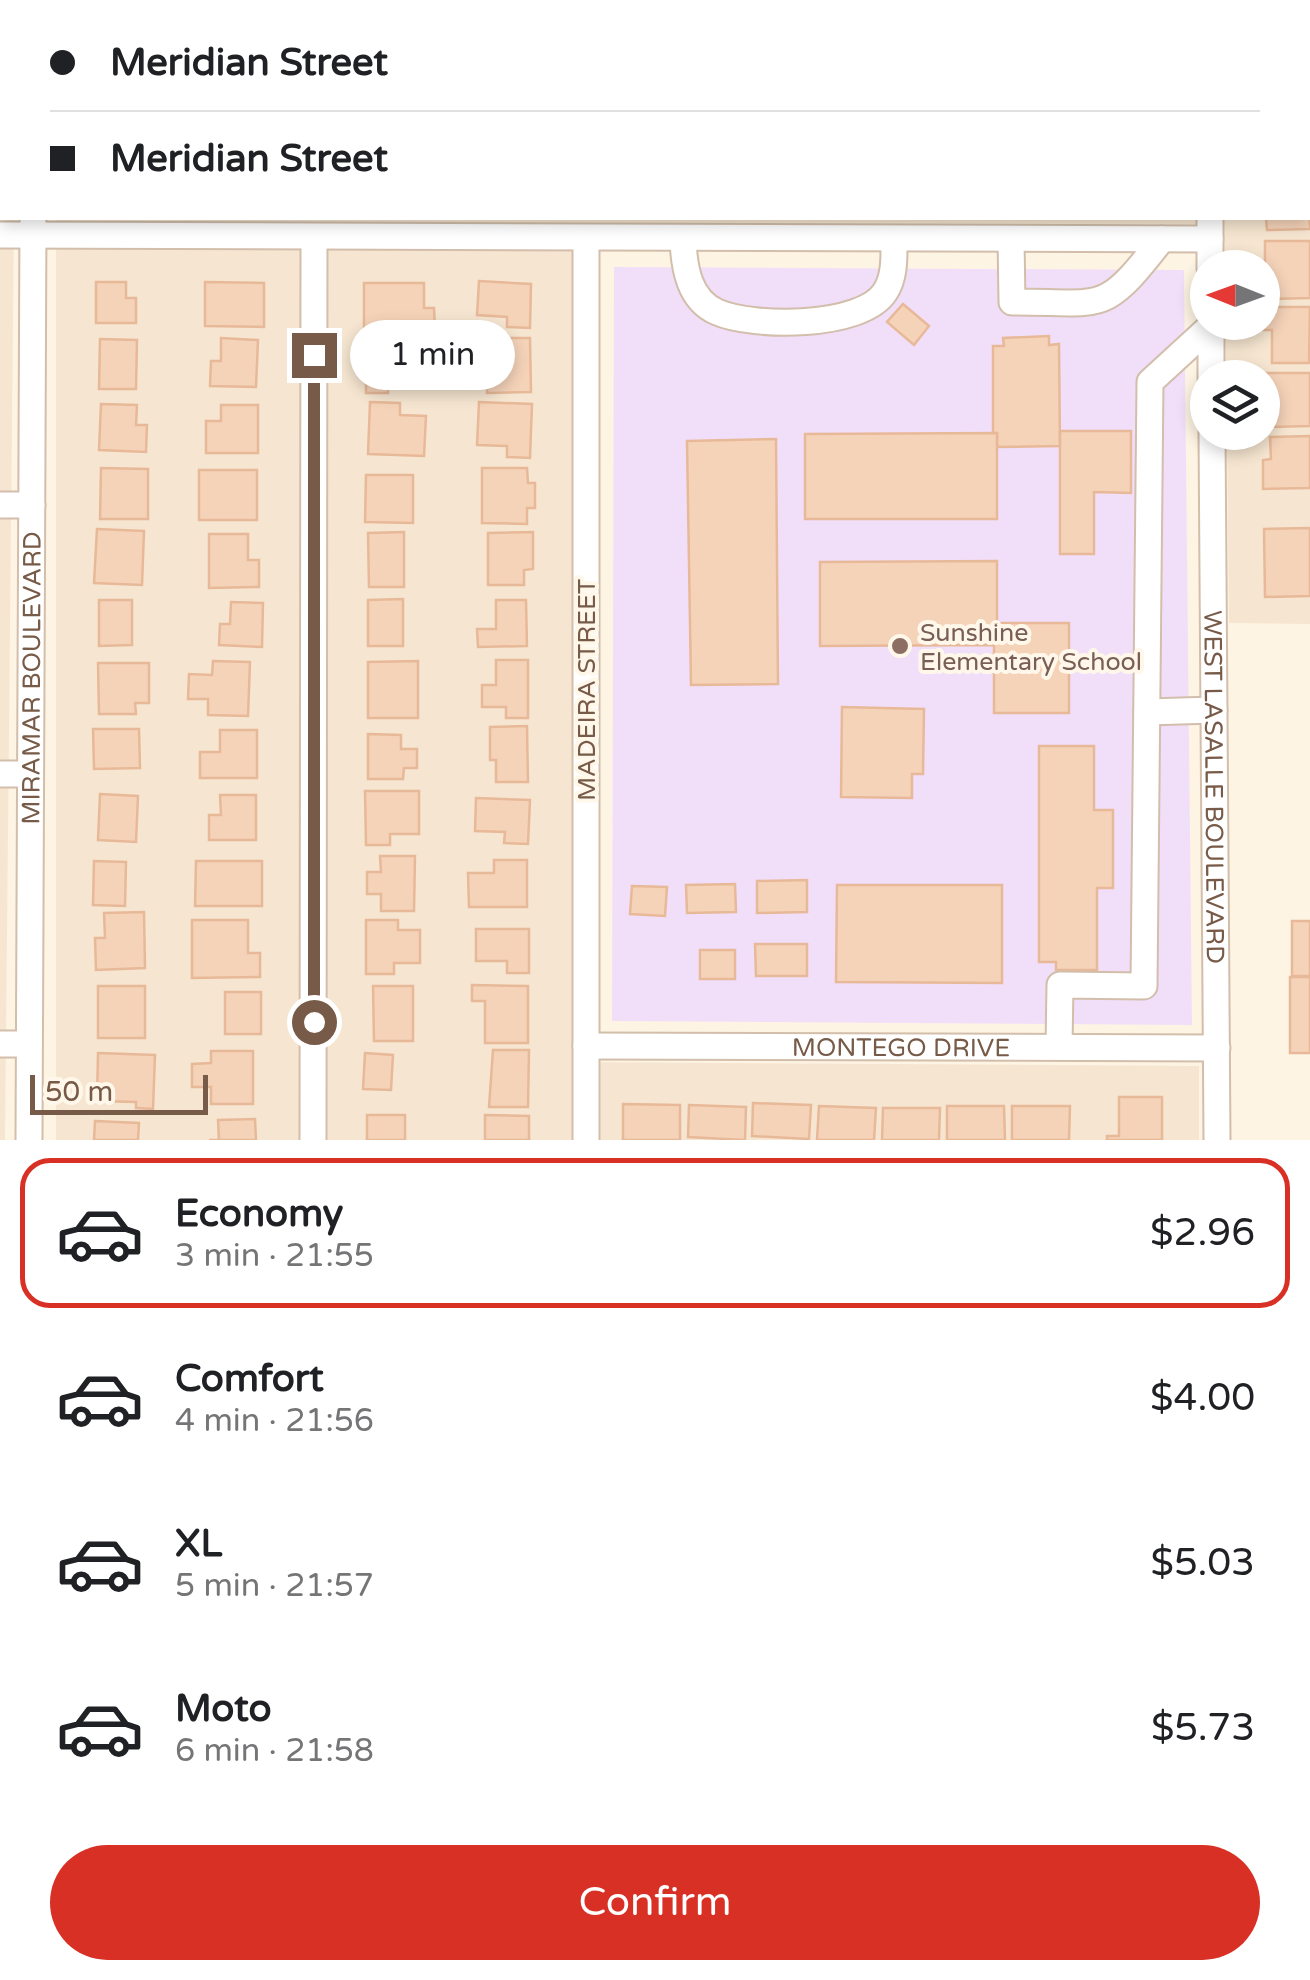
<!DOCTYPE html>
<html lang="en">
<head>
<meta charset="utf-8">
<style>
	:root { --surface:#fff; --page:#f2f2f2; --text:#202124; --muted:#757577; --line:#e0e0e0; --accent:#d93025 }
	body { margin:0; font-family:"Varela Round",sans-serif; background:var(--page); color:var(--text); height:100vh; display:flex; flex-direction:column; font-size:38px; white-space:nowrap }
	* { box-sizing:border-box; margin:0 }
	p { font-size:32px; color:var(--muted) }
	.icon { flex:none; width:55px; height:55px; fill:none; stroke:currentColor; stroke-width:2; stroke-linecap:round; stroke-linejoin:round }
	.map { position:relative; height:1140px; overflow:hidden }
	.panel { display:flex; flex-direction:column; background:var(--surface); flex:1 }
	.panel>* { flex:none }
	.top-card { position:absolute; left:0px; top:0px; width:1310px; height:220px; box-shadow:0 5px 15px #0003; display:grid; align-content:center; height:220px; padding:0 50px; background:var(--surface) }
	.needle { width:65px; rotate:271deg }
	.buttons { position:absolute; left:1190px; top:250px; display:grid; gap:20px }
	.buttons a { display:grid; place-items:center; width:90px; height:90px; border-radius:50%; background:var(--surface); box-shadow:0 5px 15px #0003; font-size:50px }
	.scale { position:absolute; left:30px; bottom:25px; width:178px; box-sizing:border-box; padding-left:10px; border:5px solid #775a47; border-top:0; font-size:28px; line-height:35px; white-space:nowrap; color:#775a47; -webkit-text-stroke:8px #fff8ea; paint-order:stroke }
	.end { position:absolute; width:45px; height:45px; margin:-22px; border:12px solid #775a47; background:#fff; box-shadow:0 0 0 5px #fff }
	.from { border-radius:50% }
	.bubble { position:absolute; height:70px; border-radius:35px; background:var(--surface); box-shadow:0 5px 15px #0003; font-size:32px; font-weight:600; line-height:70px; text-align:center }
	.top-card b { display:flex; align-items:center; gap:35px; height:95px; font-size:38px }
	.top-card b+b { border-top:2px solid var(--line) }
	.top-card i { width:25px; height:25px; background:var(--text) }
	ul { padding:18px 0 0; list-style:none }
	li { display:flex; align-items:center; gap:30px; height:150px; margin:0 20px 15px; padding:0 30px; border:5px solid transparent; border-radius:30px }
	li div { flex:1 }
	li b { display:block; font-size:38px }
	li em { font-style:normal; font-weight:600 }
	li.on { border-color:var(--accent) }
	li>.icon { width:90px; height:90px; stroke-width:1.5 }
	.button { display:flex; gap:20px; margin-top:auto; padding:20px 50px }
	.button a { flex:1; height:115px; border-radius:60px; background:var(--accent); color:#fff; font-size:40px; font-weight:600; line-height:115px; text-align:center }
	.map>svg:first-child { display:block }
</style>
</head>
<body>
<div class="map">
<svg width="1310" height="1140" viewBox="0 0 1310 1140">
	<rect width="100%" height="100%" fill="#fef4e3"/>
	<!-- residential -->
	<g fill="#f6e6d1">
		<path d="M0,0H16L2,2V218H14L5,1140H0Z"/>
		<rect x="56" y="0" width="1134" height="2"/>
		<path d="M1222,0H1310V624L1229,623L1227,433L1262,432V378L1226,377L1225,323L1262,322V268L1225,267L1224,218H1308V2Z"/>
		<path d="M56,218H1198V224L575,223L572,1062L1199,1066V1140H56Z"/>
	</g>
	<!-- education -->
	<path fill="#f1dffa" d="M614,267L1184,270L1192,1025L612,1021Z"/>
	<!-- building -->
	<g fill="#f5d3b9" stroke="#e8b998" stroke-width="2.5">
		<path d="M1308,198L1310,229L1267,230L1266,218H1308Z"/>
		<path d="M1265,241H1310V298L1265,299Z"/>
		<path d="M479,281L531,284L530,328L507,327V317L477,315Z"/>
		<path d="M96,282H126V298H136V323H96Z"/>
		<path d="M205,282L264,283V327L205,326Z"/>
		<path d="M364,283H424V308H434L435,330L364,331Z"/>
		<path d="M903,304L929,326L914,345L887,322Z"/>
		<path d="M1263,307H1310L1309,363H1272V330H1263Z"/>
		<path d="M390,335H419V379H388V393H366V347H390Z"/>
		<path d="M1049,336V345L1059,344L1060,446L997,447V433L993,434V346H1004L1003,338Z"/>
		<path d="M221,338L258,340L256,387L210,386L211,361H221Z"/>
		<path d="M497,338H530L531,392L487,393V352H497Z"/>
		<path d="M100,339L137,340L136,389H99Z"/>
		<path d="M1266,373H1310V426L1266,427Z"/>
		<path d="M370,402L400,403V415L426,416L424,456L368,454Z"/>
		<path d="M479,402L532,404L530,458L507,457V446L477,445Z"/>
		<path d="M101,404L137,405L136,425H147L146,452L99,450Z"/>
		<path d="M221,405H258V453H206V421H221Z"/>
		<path d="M1060,431H1131V493L1094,492V554H1060Z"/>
		<path d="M997,433V519H805V434Z"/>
		<path d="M1310,436V488L1263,489V460L1271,459L1270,437Z"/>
		<path d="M776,439L778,684L691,685L687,441Z"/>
		<path d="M101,468L148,469V519H100Z"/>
		<path d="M482,468H527L528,483H535V508H527V524L482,523Z"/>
		<rect x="199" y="470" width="58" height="50"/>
		<path d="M366,475H413V523L365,522Z"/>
		<path d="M1310,528V596L1265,597L1264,529Z"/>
		<path d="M97,529L144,531L142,585L94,583Z"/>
		<path d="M404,532V587H369L368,533Z"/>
		<path d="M533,532V569L524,570V585H488V533Z"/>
		<path d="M209,534H248V560H259V587L209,588Z"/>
		<path d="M997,561V623H1069V713H994V645L820,646V562Z"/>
		<path d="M403,599V646H368V600Z"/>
		<path d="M99,600H132V645L99,646Z"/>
		<path d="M496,600H526L527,646L478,647L477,629H496Z"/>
		<path d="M231,602L263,603L262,647L219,645L220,624H230Z"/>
		<path d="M496,660H528V718H506V707H482V685H496Z"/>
		<path d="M213,661L250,662L248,716L208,715V699H188L189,674L212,675Z"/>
		<path d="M418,661V718H368V662Z"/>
		<path d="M98,663H149V703H135L136,714H99Z"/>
		<path d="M842,707L924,709L923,774H912V798L841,797Z"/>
		<path d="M527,726L528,782H496V760H490V727Z"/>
		<path d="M93,729H139L140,768L94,769Z"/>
		<path d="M220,730H257V778H200V752H220Z"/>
		<path d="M368,734L401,735V749H417V768H404L403,779H368Z"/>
		<path d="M1039,746H1094V810H1113V888H1097V970H1056V962H1039Z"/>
		<path d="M365,791H419V834H390V845H366Z"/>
		<path d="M100,794L138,796L136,842L98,840Z"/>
		<path d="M220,795H256V840H209V815H221Z"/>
		<path d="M476,798L530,800L528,844L504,843L505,832L475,831Z"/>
		<path d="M380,856H415L414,911H381V894H367V872H381Z"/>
		<path d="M494,860H527V907H469L468,873H494Z"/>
		<path d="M94,861L126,862L125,906L93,905Z"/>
		<path d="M196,861H262V906H195Z"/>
		<path d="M807,880V912L757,913V881Z"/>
		<path d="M735,884L736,912L687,913L686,885Z"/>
		<path d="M837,885H1002V983L836,982Z"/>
		<path d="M632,886L667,887L665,916L630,914Z"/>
		<path d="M144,912L145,968L96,970L95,938H105L104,913Z"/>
		<path d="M192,920H248V953H260V977L192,978Z"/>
		<path d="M366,920H398V930H420V963H394V974H366Z"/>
		<rect x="1292" y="921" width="18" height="55"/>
		<path d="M476,929H529V973H507V961H476Z"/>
		<path d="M755,944H807V976H756Z"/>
		<rect x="700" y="950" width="35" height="29"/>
		<rect x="1290" y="977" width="20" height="76"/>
		<path d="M472,985L528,986V1043H485V1001H472Z"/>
		<rect x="98" y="986" width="47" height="52"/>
		<path d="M373,986H413V1041H374Z"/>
		<rect x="225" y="992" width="36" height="42"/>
		<path d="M493,1050H529L528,1107H489Z"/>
		<path d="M211,1051H253V1104H211V1087H192V1064L211,1063Z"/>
		<path d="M98,1053L155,1055L153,1109L136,1108V1102L97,1101Z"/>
		<path d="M365,1053L393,1055L391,1090L363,1089Z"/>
		<path d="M1119,1097H1162V1140H1107V1136H1119Z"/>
		<path d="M753,1103L811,1105L809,1139L752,1136Z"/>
		<path d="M623,1104L680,1105V1140H623Z"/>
		<path d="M689,1105L746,1107L745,1140L688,1137Z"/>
		<path d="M819,1106L876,1108L874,1140H817Z"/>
		<path d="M947,1106H1004L1005,1140H947Z"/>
		<path d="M1012,1106H1070L1069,1140H1012Z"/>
		<path d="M883,1108H940L939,1140H882Z"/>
		<rect x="367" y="1115" width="38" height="25"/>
		<path d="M485,1115L529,1116V1140H485Z"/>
		<path d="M255,1119L256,1140H209H219L218,1120Z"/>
		<path d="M95,1121L139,1123L138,1140H94Z"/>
	</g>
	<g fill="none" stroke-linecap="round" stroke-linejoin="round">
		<!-- minor casing -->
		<g stroke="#d2beab" stroke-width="29">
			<g id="minor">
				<path d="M33,0V2"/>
				<path d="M1209,0V2"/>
				<path d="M1210,218V268"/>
				<path d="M0,235L1210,239"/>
				<path d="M1011,239L1012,302C1106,302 1102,316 1162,239"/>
				<path d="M586,240V1140"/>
				<path d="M683,240C684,267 689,300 717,312C753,328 862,328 885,292C895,277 894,257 894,240"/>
				<path d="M1211,322V378"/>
				<path id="s1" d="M1212,432L1217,1140"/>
				<path d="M0,505H32"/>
				<path d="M1147,712L1214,710"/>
				<path d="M0,774H30"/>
				<path d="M0,1044H29"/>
				<path id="s2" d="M586,1046L1217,1048"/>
				<path d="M1059,1047L1060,985L1144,986L1150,382L1211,326"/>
				<path id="s3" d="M29,1140L33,218"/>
				<path d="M313,1140L314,238"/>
			</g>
		</g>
		<!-- minor -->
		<use href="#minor" stroke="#fff" stroke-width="25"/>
	</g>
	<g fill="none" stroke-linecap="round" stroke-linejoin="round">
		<!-- route -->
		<path stroke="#775a47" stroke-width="12" d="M314,1022V355"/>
	</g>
	<!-- markers -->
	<circle fill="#8d6e63" stroke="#fff8ea" stroke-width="4" cx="900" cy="646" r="10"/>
	<g text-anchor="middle" stroke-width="8" stroke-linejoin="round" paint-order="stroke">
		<!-- education labels -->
		<g font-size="25" fill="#785e54" stroke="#fff8ea" text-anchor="start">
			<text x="920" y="641">Sunshine<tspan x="920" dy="29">Elementary School</tspan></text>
		</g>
		<!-- street labels -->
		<g font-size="25" fill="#775a47" stroke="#fff8ea">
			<text dy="9" stroke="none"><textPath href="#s3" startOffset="462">MIRAMAR BOULEVARD</textPath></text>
			<text transform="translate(586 690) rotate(-90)" y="9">MADEIRA STREET</text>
			<text dy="9" stroke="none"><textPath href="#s1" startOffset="355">WEST LASALLE BOULEVARD</textPath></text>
			<text dy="9" stroke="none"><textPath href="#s2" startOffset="315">MONTEGO DRIVE</textPath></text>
		</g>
	</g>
</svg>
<div class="buttons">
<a><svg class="needle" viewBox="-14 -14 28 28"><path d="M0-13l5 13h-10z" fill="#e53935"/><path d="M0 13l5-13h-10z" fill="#757577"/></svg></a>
<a><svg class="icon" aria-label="layers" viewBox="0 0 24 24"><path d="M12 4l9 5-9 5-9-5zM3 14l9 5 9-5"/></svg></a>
</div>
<div class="scale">50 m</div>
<i class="end from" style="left:314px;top:1022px"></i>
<i class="end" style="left:314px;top:355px"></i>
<div class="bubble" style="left:350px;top:320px;width:165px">1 min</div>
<div class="top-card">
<b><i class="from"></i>Meridian Street</b>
<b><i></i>Meridian Street</b>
</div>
</div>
<section class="panel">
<ul>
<li class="on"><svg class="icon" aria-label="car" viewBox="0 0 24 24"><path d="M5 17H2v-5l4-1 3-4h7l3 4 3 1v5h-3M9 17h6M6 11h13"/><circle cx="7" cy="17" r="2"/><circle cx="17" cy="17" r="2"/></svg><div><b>Economy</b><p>3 min · 21:55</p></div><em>$2.96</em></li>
<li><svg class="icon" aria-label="car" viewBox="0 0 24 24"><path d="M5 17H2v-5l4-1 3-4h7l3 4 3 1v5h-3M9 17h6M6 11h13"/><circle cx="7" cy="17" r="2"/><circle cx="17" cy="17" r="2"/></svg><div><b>Comfort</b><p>4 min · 21:56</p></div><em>$4.00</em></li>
<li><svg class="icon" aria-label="car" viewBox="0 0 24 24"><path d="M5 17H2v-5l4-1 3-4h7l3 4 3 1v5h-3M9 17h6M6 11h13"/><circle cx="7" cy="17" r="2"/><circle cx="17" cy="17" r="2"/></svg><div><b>XL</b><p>5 min · 21:57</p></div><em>$5.03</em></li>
<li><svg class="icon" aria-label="car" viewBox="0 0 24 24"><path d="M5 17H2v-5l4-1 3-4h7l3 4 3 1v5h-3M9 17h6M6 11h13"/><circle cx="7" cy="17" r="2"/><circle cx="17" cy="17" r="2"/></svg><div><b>Moto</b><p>6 min · 21:58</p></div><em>$5.73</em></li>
</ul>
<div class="button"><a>Confirm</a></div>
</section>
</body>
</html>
